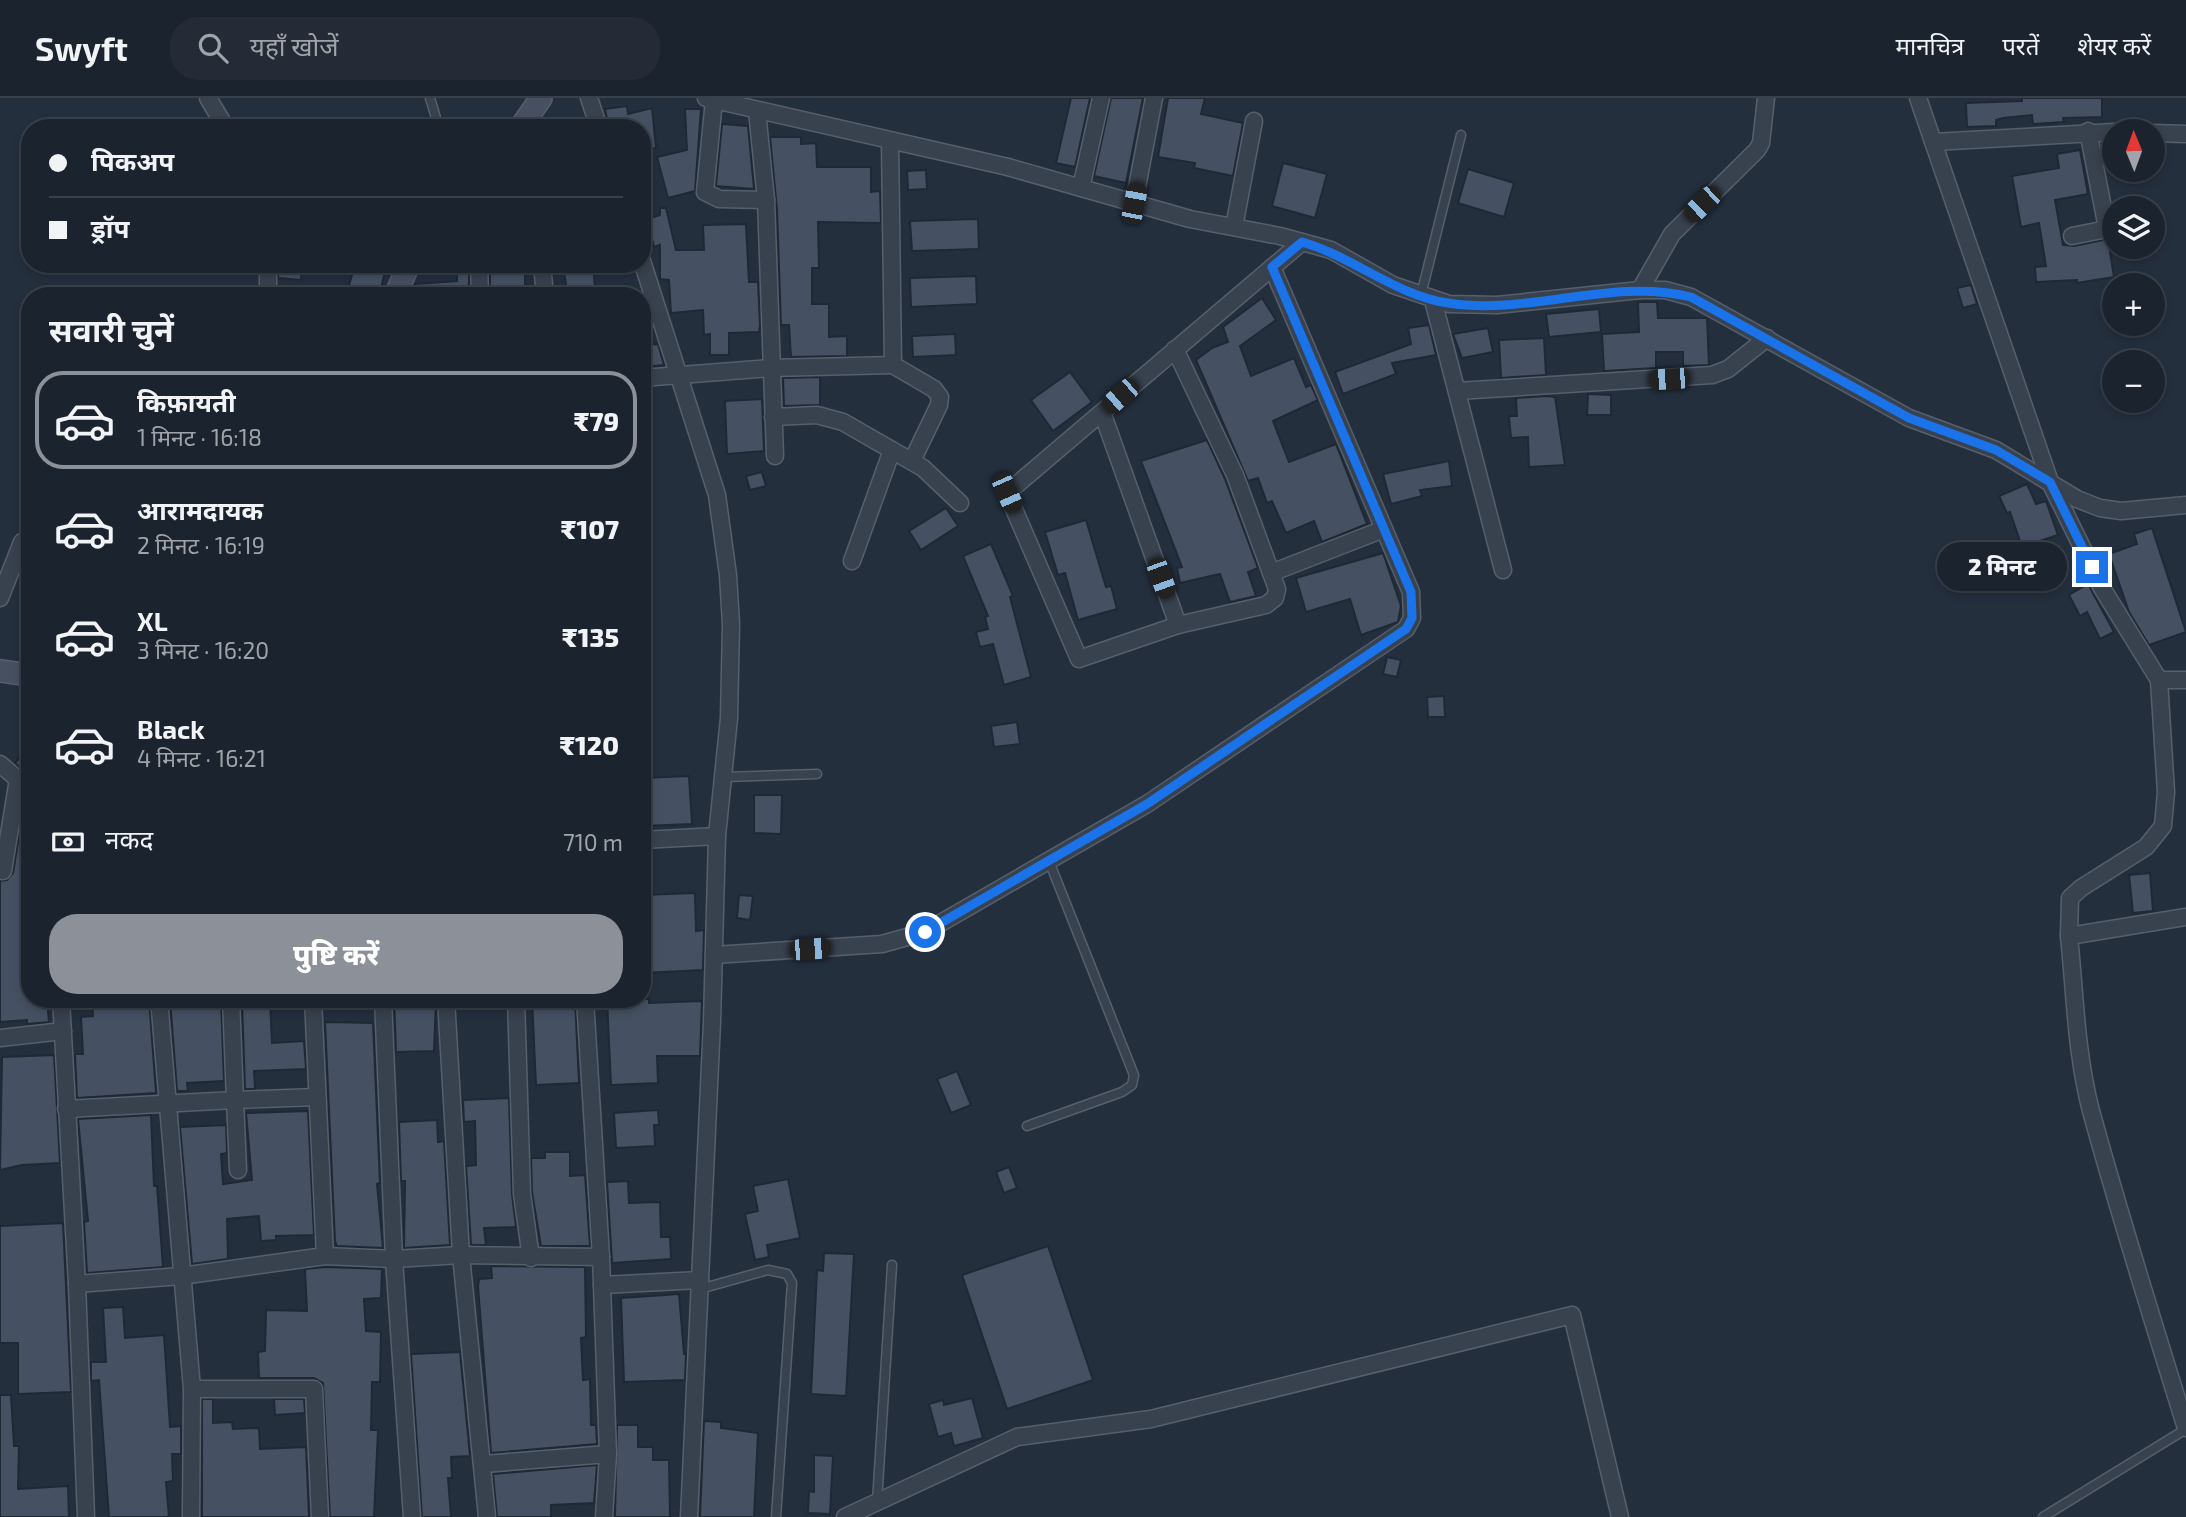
<!DOCTYPE html>
<html lang="hi">
<head>
<meta charset="utf-8">
<style>
	:root { --surface:#1b232e; --page:#242b36; --text:#f1f3f6; --muted:#a0a4aa; --line:#39404a; --accent:#8c9099 }
	body { margin:0; font-family:"Exo 2","Noto Sans Devanagari",sans-serif; background:var(--page); color:var(--text); height:100vh; display:flex; flex-direction:column; font-size:26px; white-space:nowrap }
	* { box-sizing:border-box; margin:0 }
	p { font-size:23px; color:var(--muted) }
	.icon { flex:none; width:38px; height:38px; fill:none; stroke:currentColor; stroke-width:2; stroke-linecap:round; stroke-linejoin:round }
	.map { position:relative; flex:1; overflow:hidden }
	.drawer { position:absolute; left:21px; top:189px; width:630px; height:721px; display:flex; flex-direction:column; background:var(--surface); border-radius:28px; box-shadow:0 4px 10px #0003,0 0 0 2px var(--line) }
	.drawer>* { flex:none }
	.banner { position:absolute; left:21px; top:21px; width:630px; height:154px; border-radius:28px; box-shadow:0 4px 10px #0003,0 0 0 2px var(--line); display:grid; align-content:center; height:154px; padding:0 28px; background:var(--surface) }
	.needle { width:46px; rotate:359deg }
	.controls { position:absolute; left:2102px; top:21px; display:grid; gap:14px }
	.controls a { display:grid; place-items:center; width:63px; height:63px; border-radius:50%; background:var(--surface); box-shadow:0 4px 10px #0003,0 0 0 2px var(--line); font-size:35px }
	.end { position:absolute; width:32px; height:32px; margin:-16px; border:9px solid #1a73e8; background:#fff; box-shadow:0 0 0 4px #fff }
	.from { border-radius:50% }
	.bubble { position:absolute; height:49px; border-radius:24px; background:var(--surface); box-shadow:0 4px 10px #0003,0 0 0 2px var(--line); font-size:23px; font-weight:800; line-height:49px; text-align:center }
	.car { position:absolute; width:21px; height:42px; margin:-21px -10px; border-radius:9px; box-shadow:0 0 5px 2px #0007; background:linear-gradient(#222 24%,#8ab4d8 0 40%,#222 0 76%,#8ab4d8 0 86%,#222 0) }
	.banner b { display:flex; align-items:center; gap:24px; height:66px; font-size:26px }
	.banner b+b { border-top:2px solid var(--line) }
	.banner i { width:18px; height:18px; background:var(--text) }
	ul { padding:0; list-style:none }
	li { display:flex; align-items:center; gap:21px; height:98px; margin:0 14px 10px; padding:0 14px; border:4px solid transparent; border-radius:28px }
	li div { flex:1 }
	li b { display:block; font-size:26px }
	li em { font-style:normal; font-weight:800 }
	li.on { border-color:var(--accent) }
	li>.icon { width:63px; height:63px; stroke-width:1.5 }
	h2 { padding:0 28px; font-size:32px; line-height:84px }
	.pay { display:flex; align-items:center; gap:18px; height:77px; padding:0 28px; font-size:26px }
	.pay p { margin-inline-start:auto }
	.cta { display:flex; gap:14px; margin-top:auto; padding:14px 28px }
	.cta a { flex:1; height:80px; border-radius:28px; background:var(--accent); color:#fff; font-size:28px; font-weight:800; line-height:80px; text-align:center }
	header { display:flex; align-items:center; gap:42px; box-sizing:border-box; height:98px; padding:0 35px; background:var(--surface); border-bottom:2px solid var(--line) }
	header strong { font-size:33px }
	nav { display:flex; gap:38px; margin-inline-start:auto; font-size:24px }
	.search { width:490px; height:63px; background:var(--page); display:flex; align-items:center; gap:18px; box-sizing:border-box; padding:0 24px; border-radius:28px; color:var(--muted); font-size:26px }
	.map>svg:first-child { display:block }
</style>
</head>
<body>
<header>
<strong>Swyft</strong>
<div class="search"><svg class="icon" aria-label="search" viewBox="0 0 24 24"><circle cx="10" cy="10" r="6"/><path d="M15 15l6 6"/></svg>यहाँ खोजें</div>
<nav><a>मानचित्र</a><a>परतें</a><a>शेयर करें</a></nav>
</header>
<div class="map">
<svg width="2186" height="1419" viewBox="0 0 2186 1419">
	<rect width="100%" height="100%" fill="#242f3e"/>
	<!-- building -->
	<g fill="#455162" stroke="#1f2835" stroke-width="2">
		<path d="M1071,0H1090L1075,69L1056,65Z"/>
		<path d="M1111,0H1143L1126,85L1094,78Z"/>
		<path d="M1168,0H1205L1201,16L1243,25L1233,78L1194,70L1195,65L1158,59Z"/>
		<path d="M2022,0H2102V19L2063,20L2064,24L2033,26L2032,17L2003,20L1996,22V28L1967,29L1966,5L2022,3Z"/>
		<path d="M627,8L628,16L652,10L656,50L642,52V30H609L605,11Z"/>
		<path d="M685,11H701L695,93L668,100L657,59L687,52Z"/>
		<path d="M722,26L748,28L754,91L716,88Z"/>
		<path d="M770,39H801V46L816,45L817,69H871V94L880,93L881,125L818,124L819,170H812V206H829V239L847,238V258L791,259L789,227H781L777,111Z"/>
		<path d="M2080,52L2088,96L2055,102L2063,147L2074,148L2108,141L2114,179L2077,185V182L2036,184L2035,169L2046,168L2039,125L2021,129L2012,78L2059,70L2057,56Z"/>
		<path d="M1283,65L1327,76L1315,120L1272,108Z"/>
		<path d="M1468,71L1514,85L1504,119L1458,105Z"/>
		<path d="M926,72L927,91L908,92L907,73Z"/>
		<path d="M660,110H666L676,152H704L703,127L746,126L749,184H758L760,227L759,234L729,235V257H710V236L704,237L703,212L671,215L669,182L660,181V147L654,149L647,121L660,117Z"/>
		<path d="M978,121L979,151L912,153L910,123Z"/>
		<path d="M279,166H302L301,182L278,180Z"/>
		<path d="M355,166H387L379,198L348,191Z"/>
		<path d="M457,166H469V198H409L415,186L457,183Z"/>
		<path d="M525,170V189L490,190V171Z"/>
		<path d="M594,174L595,198H568L564,175Z"/>
		<path d="M976,178L977,206L911,209L910,180Z"/>
		<path d="M1971,187L1977,206L1963,210L1957,190Z"/>
		<path d="M1262,200L1276,222L1240,248L1251,278L1294,260L1306,289L1311,287L1318,302L1273,323L1289,364L1336,346L1367,426L1322,444L1314,423L1286,435L1272,403L1267,405L1258,380L1248,383L1196,262L1212,250L1228,244L1223,229Z"/>
		<path d="M1638,204H1657L1658,220H1707L1709,267L1683,268V254H1656V270L1604,273L1602,236L1639,234Z"/>
		<path d="M1599,211L1601,234L1549,239L1546,216Z"/>
		<path d="M1429,227L1436,257L1392,265L1396,276L1343,296L1335,274L1411,246L1408,230Z"/>
		<path d="M1488,230L1493,254L1462,260L1453,236Z"/>
		<path d="M955,236L956,257L913,259L912,238Z"/>
		<path d="M1544,240L1546,277L1501,280L1499,242Z"/>
		<path d="M658,246L664,267L642,269V247Z"/>
		<path d="M1070,274L1092,304L1053,333L1031,302Z"/>
		<path d="M820,279V307L784,308L783,280Z"/>
		<path d="M1588,296L1611,297V317H1587Z"/>
		<path d="M1547,298L1555,299L1565,367L1529,369L1528,339L1511,340L1509,318H1517L1516,300Z"/>
		<path d="M762,301L764,353L727,356L725,303Z"/>
		<path d="M1207,342L1225,381L1258,470L1248,474L1256,498L1230,504L1220,476L1180,485L1177,470L1182,469L1141,363Z"/>
		<path d="M1449,363L1452,388L1420,392L1422,398L1391,406L1383,376Z"/>
		<path d="M762,374L766,388L750,392L746,378Z"/>
		<path d="M2027,386L2036,406L2046,403L2058,437L2022,449L2010,414L2007,415L1999,398Z"/>
		<path d="M946,410L958,428L921,452L909,433Z"/>
		<path d="M1086,422L1106,489L1111,488L1117,511L1078,522L1065,475L1058,477L1045,434Z"/>
		<path d="M2152,430L2186,534L2149,547L2129,514L2109,456L2137,446L2134,436Z"/>
		<path d="M991,446L1013,498L1010,499L1031,579L1004,587L993,546L980,549L976,534L988,531L985,519L988,518L963,458Z"/>
		<path d="M1383,455L1401,508L1398,524L1361,537L1350,501L1306,514L1296,480Z"/>
		<path d="M2088,486L2114,534L2100,541L2087,514L2080,518L2069,497Z"/>
		<path d="M1387,559L1401,562L1397,579L1383,576Z"/>
		<path d="M1444,598L1445,619H1428L1427,599Z"/>
		<path d="M1017,624L1020,646L994,649L991,628Z"/>
		<path d="M30,648V678L15,665Z"/>
		<path d="M689,678L692,726L642,728V680Z"/>
		<path d="M754,697H782L781,736L754,735Z"/>
		<path d="M25,701L30,702V901H47L49,924L27,926V922L0,924V783L7,782L13,775Z"/>
		<path d="M2150,775L2153,813L2133,815L2129,777Z"/>
		<path d="M695,795L696,833L704,832L703,872L642,875V797Z"/>
		<path d="M739,797L753,798L750,822L737,820Z"/>
		<path d="M92,901H149L156,995L77,1000L75,956H83L81,919L93,918Z"/>
		<path d="M170,901H221L224,983L187,985L188,993H177Z"/>
		<path d="M394,901H436L434,953L396,954Z"/>
		<path d="M532,901H575L579,985L536,987Z"/>
		<path d="M607,901H649V905L702,903L700,958H657L658,985L611,987Z"/>
		<path d="M270,903L272,945L304,943L306,971L254,973L255,991H245L242,904Z"/>
		<path d="M325,924L373,925L380,1085L377,1086L383,1150L337,1148L335,1143Z"/>
		<path d="M54,957L60,1065L22,1067L0,1072L2,959Z"/>
		<path d="M957,973L971,1007L951,1015L937,981Z"/>
		<path d="M509,1000L512,1096L516,1129L484,1130L486,1147H471L466,1068L476,1067L475,1023L464,1024L463,1002Z"/>
		<path d="M658,1012L659,1027H654L655,1048L616,1050L614,1015Z"/>
		<path d="M308,1013L314,1137L276,1138V1142L261,1143L259,1118L227,1121L228,1161L192,1166L180,1029L226,1027L227,1055L221,1056L223,1086L252,1082L246,1015Z"/>
		<path d="M151,1017L154,1088H157L163,1169L87,1175L84,1124L88,1123L78,1021Z"/>
		<path d="M437,1022L438,1044L444,1043L450,1147L404,1150L405,1083H401L399,1024Z"/>
		<path d="M545,1054H570V1078L585,1077L590,1148H541L532,1095L531,1060H545Z"/>
		<path d="M1009,1069L1017,1090L1004,1095L996,1074Z"/>
		<path d="M788,1081L800,1140L767,1147L769,1159L755,1162L745,1116L758,1113L753,1088Z"/>
		<path d="M628,1083L629,1105L660,1104L661,1139H670L671,1161L612,1165L607,1084Z"/>
		<path d="M63,1125L71,1294L18,1296V1245H0V1128Z"/>
		<path d="M1048,1148L1093,1282L1007,1311L962,1177Z"/>
		<path d="M824,1155L854,1156L846,1298L811,1296L817,1172L823,1173Z"/>
		<path d="M491,1168L585,1169L586,1239L581,1240L583,1282L590,1281L591,1327H596L597,1346L491,1355L478,1188L479,1181L492,1180Z"/>
		<path d="M326,1169L382,1171L381,1200L364,1201L366,1233L381,1234L380,1284H372L371,1332H378L374,1419H330L323,1285L314,1280H259L258,1254L265,1253L266,1212L307,1213L305,1171Z"/>
		<path d="M679,1196L684,1256H686L685,1282L624,1284L621,1200Z"/>
		<path d="M123,1209L125,1240L164,1237L170,1329L181,1328V1356H172L173,1383L166,1384L169,1419H109L99,1282L91,1283V1264H106L103,1210Z"/>
		<path d="M460,1254L470,1358L451,1359L452,1380H448L451,1419H422L411,1256Z"/>
		<path d="M0,1297H11L14,1348H19L18,1391L68,1388L69,1419H0Z"/>
		<path d="M972,1300L983,1340L954,1348L951,1335L938,1339L929,1306L943,1302L944,1307Z"/>
		<path d="M202,1301H213V1325L232,1324L233,1331L259,1330L260,1351L306,1349L309,1419H202Z"/>
		<path d="M274,1301H304L305,1315L275,1317Z"/>
		<path d="M704,1323L721,1324V1330L758,1335L754,1419H700Z"/>
		<path d="M617,1327H638V1349H653V1362H669L670,1419H615Z"/>
		<path d="M814,1357L833,1358L830,1416L808,1415L809,1393L814,1394Z"/>
		<path d="M597,1367L594,1405L551,1407V1419H497L493,1376Z"/>
	</g>
	<g fill="none" stroke-linecap="round" stroke-linejoin="round">
		<!-- service casing -->
		<g stroke="#565f6c" stroke-width="11">
			<g id="service">
				<path d="M430,0L439,30"/>
				<path d="M1421,197L1461,37"/>
				<path d="M724,679L817,676"/>
				<path d="M1027,1028L1122,994L1132,987L1134,977L1049,763"/>
				<path d="M700,1191L768,1172L787,1176L792,1185L776,1419"/>
				<path d="M877,1404L892,1167"/>
				<path d="M2043,1419L2186,1331"/>
			</g>
		</g>
		<!-- minor casing -->
		<g stroke="#565f6c" stroke-width="19">
			<g id="minor">
				<path d="M208,0L226,30"/>
				<path d="M589,0L599,30"/>
				<path d="M706,0L1008,69L1190,121L1280,138L1331,152L1393,187L1449,206L1497,207L1640,192H1665L1691,199L1909,320L1996,352L2077,401L2100,410L2121,413L2186,407"/>
				<path d="M1918,0L2050,384L2102,490L2159,582H2186"/>
				<path d="M714,2L705,94L719,101L766,102"/>
				<path d="M757,13L766,102L775,358"/>
				<path d="M2152,35L2186,36"/>
				<path d="M1933,44L2114,34"/>
				<path d="M1081,90L1101,0"/>
				<path d="M1134,105L1154,0"/>
				<path d="M1234,129L1254,23"/>
				<path d="M2072,138L2102,132L2106,125L2088,33"/>
				<path d="M642,163L717,397L728,477L731,526L729,620L717,738L712,924L689,1419"/>
				<path d="M268,166V198"/>
				<path d="M479,166L480,198"/>
				<path d="M542,166L545,198"/>
				<path d="M1640,192L1672,136L1757,52L1761,45L1766,0"/>
				<path d="M1433,202L1503,472"/>
				<path d="M1175,251L1235,377L1277,491L1275,500L1266,507L1178,527"/>
				<path d="M893,267L934,291L940,299L939,307L912,363"/>
				<path d="M642,280L771,270L893,267L890,44"/>
				<path d="M1457,293L1712,277L1728,271L1767,240"/>
				<path d="M1102,314L1178,527L1079,561L1007,395L1302,144"/>
				<path d="M773,319L817,317L843,324L923,370L960,405"/>
				<path d="M852,463L892,352"/>
				<path d="M1271,475L1384,431"/>
				<path d="M0,500L22,444"/>
				<path d="M0,666L30,692"/>
				<path d="M642,742L717,738"/>
				<path d="M3,773L18,681"/>
				<path d="M2186,819L2069,838C2075,896 2076,956 2091,1013C2120,1119 2153,1224 2186,1330"/>
				<path d="M2069,838L2070,800L2081,790L2146,749L2163,728L2166,694L2159,582"/>
				<path d="M714,857L882,846L925,834L1147,706L1406,531L1412,520L1411,494L1272,169"/>
				<path d="M61,901L77,1186L86,1419"/>
				<path d="M159,901L192,1291L191,1419"/>
				<path d="M313,901L325,1158"/>
				<path d="M383,901L394,1161L412,1419"/>
				<path d="M446,901L461,1157L487,1419"/>
				<path d="M516,901L522,1096L531,1160"/>
				<path d="M585,901L601,1159"/>
				<path d="M0,940L63,933"/>
				<path d="M66,1011L235,1002L231,901"/>
				<path d="M238,1072L235,1002L317,999"/>
				<path d="M77,1186L181,1178L325,1158L394,1161L461,1157L601,1159L608,1356L604,1419"/>
				<path d="M602,1187L700,1182"/>
				<path d="M192,1291H314L320,1419"/>
				<path d="M484,1366L608,1356"/>
				<path d="M845,1419L1017,1339L1151,1321L1572,1217L1620,1419"/>
			</g>
		</g>
		<!-- secondary casing -->
		<g stroke="#565f6c" stroke-width="24">
			<g id="secondary">
				<path d="M520,30L541,0"/>
				<path d="M395,198L409,166"/>
				<path d="M0,573L30,577"/>
			</g>
		</g>
		<!-- service -->
		<use href="#service" stroke="#38414e" stroke-width="8"/>
		<!-- minor -->
		<use href="#minor" stroke="#38414e" stroke-width="16"/>
		<!-- secondary -->
		<use href="#secondary" stroke="#465061" stroke-width="21"/>
	</g>
	<g fill="none" stroke-linecap="round" stroke-linejoin="round">
		<!-- route -->
		<path stroke="#1a73e8" stroke-width="9" d="M925,834L1147,706L1406,531L1412,520L1411,494L1272,169L1302,144C1352,158 1395,197 1448,205C1529,218 1611,179 1691,199L1909,320L1996,352L2050,384L2092,469"/>
	</g>
</svg>
<div class="controls">
<a><svg class="needle" viewBox="-14 -14 28 28"><path d="M0-13l5 13h-10z" fill="#e53935"/><path d="M0 13l5-13h-10z" fill="#a0a4aa"/></svg></a>
<a><svg class="icon" aria-label="layers" viewBox="0 0 24 24"><path d="M12 4l9 5-9 5-9-5zM3 14l9 5 9-5"/></svg></a>
<a>+</a>
<a>−</a>
</div>
<i class="end from" style="left:925px;top:834px"></i>
<i class="end" style="left:2092px;top:469px"></i>
<div class="bubble" style="left:1937px;top:444px;width:130px">2 मिनट</div>
<i class="car" style="left:1134px;top:105px;rotate:11deg"></i>
<i class="car" style="left:1702px;top:106px;rotate:226deg"></i>
<i class="car" style="left:1669px;top:281px;rotate:267deg"></i>
<i class="car" style="left:1120px;top:298px;rotate:229deg"></i>
<i class="car" style="left:1007px;top:395px;rotate:156deg"></i>
<i class="car" style="left:1161px;top:480px;rotate:160deg"></i>
<i class="car" style="left:810px;top:851px;rotate:86deg"></i>
<div class="banner">
<b><i class="from"></i>पिकअप</b>
<b><i></i>ड्रॉप</b>
</div>
<section class="drawer">
<h2>सवारी चुनें</h2>
<ul>
<li class="on"><svg class="icon" aria-label="car" viewBox="0 0 24 24"><path d="M5 17H2v-5l4-1 3-4h7l3 4 3 1v5h-3M9 17h6M6 11h13"/><circle cx="7" cy="17" r="2"/><circle cx="17" cy="17" r="2"/></svg><div><b>किफ़ायती</b><p>1 मिनट · 16:18</p></div><em>₹79</em></li>
<li><svg class="icon" aria-label="car" viewBox="0 0 24 24"><path d="M5 17H2v-5l4-1 3-4h7l3 4 3 1v5h-3M9 17h6M6 11h13"/><circle cx="7" cy="17" r="2"/><circle cx="17" cy="17" r="2"/></svg><div><b>आरामदायक</b><p>2 मिनट · 16:19</p></div><em>₹107</em></li>
<li><svg class="icon" aria-label="car" viewBox="0 0 24 24"><path d="M5 17H2v-5l4-1 3-4h7l3 4 3 1v5h-3M9 17h6M6 11h13"/><circle cx="7" cy="17" r="2"/><circle cx="17" cy="17" r="2"/></svg><div><b>XL</b><p>3 मिनट · 16:20</p></div><em>₹135</em></li>
<li><svg class="icon" aria-label="car" viewBox="0 0 24 24"><path d="M5 17H2v-5l4-1 3-4h7l3 4 3 1v5h-3M9 17h6M6 11h13"/><circle cx="7" cy="17" r="2"/><circle cx="17" cy="17" r="2"/></svg><div><b>Black</b><p>4 मिनट · 16:21</p></div><em>₹120</em></li>
</ul>
<div class="pay"><svg class="icon" aria-label="cash" viewBox="0 0 24 24"><path d="M3 7h18v10H3z"/><circle cx="12" cy="12" r="2"/></svg>नकद<p>710 m</p></div>
<div class="cta"><a>पुष्टि करें</a></div>
</section>
</div>
</body>
</html>
